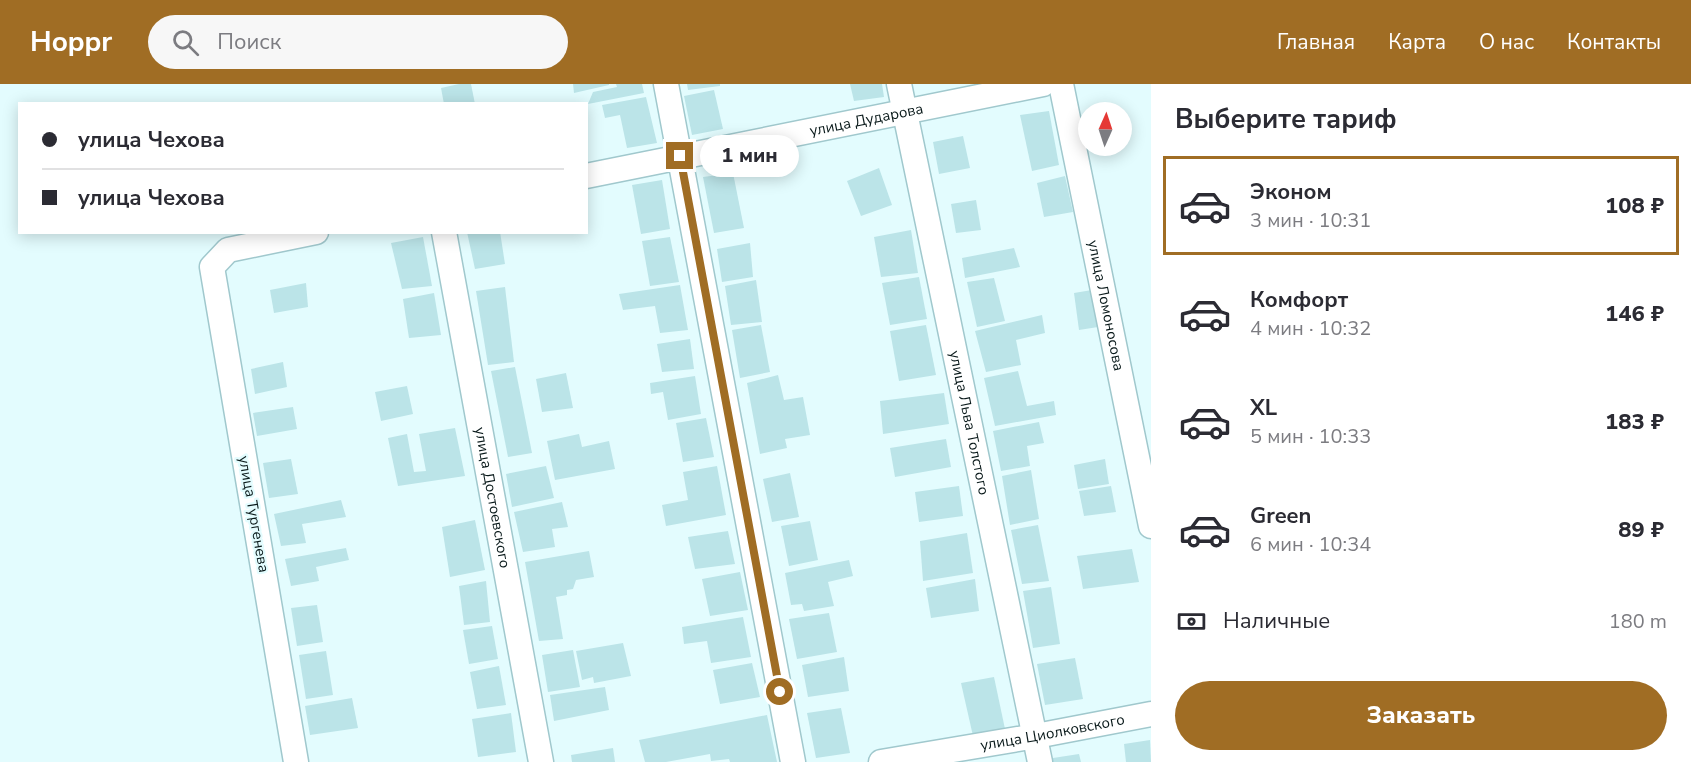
<!DOCTYPE html>
<html lang="ru">
<head>
<meta charset="utf-8">
<style>
	:root { --surface:#fff; --page:#f7f7f7; --text:#2b2b33; --muted:#7c7c81; --line:#e1e1e2; --accent:#a06d24 }
	body { margin:0; font-family:"Nunito Sans",sans-serif; background:var(--page); color:var(--text); height:100vh; display:flex; flex-direction:column; font-size:22px; white-space:nowrap }
	* { box-sizing:border-box; margin:0 }
	p { font-size:20px; color:var(--muted) }
	.icon { flex:none; width:33px; height:33px; fill:none; stroke:currentColor; stroke-width:2; stroke-linecap:round; stroke-linejoin:round }
	.map { position:relative; flex:1; overflow:hidden }
	.details { display:flex; flex-direction:column; background:var(--surface); width:540px }
	.details>* { flex:none }
	.guide { position:absolute; left:18px; top:18px; width:570px; height:132px; border-radius:0px; box-shadow:0 3px 15px #0003; display:grid; align-content:center; height:132px; padding:0 24px; background:var(--surface) }
	.needle { width:39px; rotate:3deg }
	.tools { position:absolute; left:1078px; top:18px; display:grid; gap:12px }
	.tools a { display:grid; place-items:center; width:54px; height:54px; border-radius:50%; background:var(--surface); box-shadow:0 3px 15px #0003; font-size:30px }
	.end { position:absolute; width:27px; height:27px; margin:-14px; border:8px solid #a06d24; background:#fff; box-shadow:0 0 0 3px #fff }
	.from { border-radius:50% }
	.bubble { position:absolute; height:42px; border-radius:21px; background:var(--surface); box-shadow:0 3px 15px #0003; font-size:20px; font-weight:800; line-height:42px; text-align:center }
	.guide b { display:flex; align-items:center; gap:21px; height:57px; font-size:22px }
	.guide b+b { border-top:2px solid var(--line) }
	.guide i { width:15px; height:15px; background:var(--text) }
	ul { padding:0; list-style:none }
	li { display:flex; align-items:center; gap:18px; height:99px; margin:0 12px 9px; padding:0 12px; border:3px solid transparent; border-radius:0px }
	li div { flex:1 }
	li b { display:block; font-size:22px }
	li em { font-style:normal; font-weight:800 }
	li.on { border-color:var(--accent) }
	li>.icon { width:54px; height:54px; stroke-width:1.5 }
	h2 { padding:0 24px; font-size:27px; line-height:72px }
	.pay { display:flex; align-items:center; gap:15px; height:66px; padding:0 24px; font-size:22px }
	.pay p { margin-inline-start:auto }
	.button { display:flex; gap:12px; margin-top:auto; padding:12px 24px }
	.button a { flex:1; height:69px; border-radius:36px; background:var(--accent); color:#fff; font-size:24px; font-weight:800; line-height:69px; text-align:center }
	header { display:flex; align-items:center; gap:36px; box-sizing:border-box; height:84px; padding:0 30px; background:var(--accent); color:#fff }
	header strong { font-size:28px }
	nav { display:flex; gap:33px; margin-inline-start:auto; font-size:21px }
	.search { width:420px; height:54px; background:var(--page); display:flex; align-items:center; gap:15px; box-sizing:border-box; padding:0 21px; border-radius:33px; color:var(--muted); font-size:22px }
	main { display:flex; flex:1; min-height:0 }
	.map>svg:first-child { display:block }
</style>
</head>
<body>
<header>
<strong>Hoppr</strong>
<div class="search"><svg class="icon" aria-label="search" viewBox="0 0 24 24"><circle cx="10" cy="10" r="6"/><path d="M15 15l6 6"/></svg>Поиск</div>
<nav><a>Главная</a><a>Карта</a><a>О нас</a><a>Контакты</a></nav>
</header>
<main>
<div class="map">
<svg width="1151" height="678" viewBox="0 0 1151 678">
	<rect width="100%" height="100%" fill="#e3fcfe"/>
	<!-- building -->
	<g fill="#bbe4e8">
		<path d="M459,0H471L475,20H444L441,4Z"/>
		<path d="M573,0H609V1L574,9Z"/>
		<path d="M616,0H642L644,9L588,20L593,8L617,3Z"/>
		<path d="M687,0H720V2L688,6Z"/>
		<path d="M850,0H882L884,13L854,17Z"/>
		<path d="M714,6L723,45L692,51L684,12Z"/>
		<path d="M646,13L657,59L627,64L620,31L605,34L602,21Z"/>
		<path d="M1049,27L1059,81L1032,87L1020,31Z"/>
		<path d="M963,52L970,84L939,90L933,58Z"/>
		<path d="M879,84L892,121L861,132L847,97Z"/>
		<path d="M733,89L744,144L714,149L703,93Z"/>
		<path d="M1065,92L1073,128L1044,133L1037,99Z"/>
		<path d="M662,96L670,145L641,150L632,101Z"/>
		<path d="M976,116L981,146L956,149L951,120Z"/>
		<path d="M911,146L918,189L881,193L874,153Z"/>
		<path d="M467,148H500L505,180L475,185Z"/>
		<path d="M423,153L432,202L402,205L391,159Z"/>
		<path d="M670,153L679,198L650,202L642,157Z"/>
		<path d="M750,159L753,193L722,198L717,165Z"/>
		<path d="M1014,164L1020,183L965,194L962,174Z"/>
		<path d="M919,193L927,235L890,241L882,199Z"/>
		<path d="M994,194L1005,237L977,243L967,198Z"/>
		<path d="M756,196L762,238L731,241L725,202Z"/>
		<path d="M306,199L308,223L274,229L270,206Z"/>
		<path d="M680,201L688,246L660,249L655,222L623,226L619,210Z"/>
		<path d="M505,203L514,278L488,281L476,207Z"/>
		<path d="M1092,206L1098,243L1079,246L1074,209Z"/>
		<path d="M434,209L441,251L409,254L403,215Z"/>
		<path d="M1042,231L1045,249L1016,256L1021,281L986,288L975,247Z"/>
		<path d="M761,241L770,288L740,294L732,246Z"/>
		<path d="M926,241L936,291L899,297L890,247Z"/>
		<path d="M690,255L694,285L662,288L657,260Z"/>
		<path d="M283,278L287,303L255,310L251,285Z"/>
		<path d="M515,283L532,369L508,373L491,287Z"/>
		<path d="M1018,287L1027,322L1054,317L1056,331L995,342L984,294Z"/>
		<path d="M566,289L573,324L542,328L536,295Z"/>
		<path d="M778,291L784,316L803,313L810,351L785,355L787,364L760,370L747,299Z"/>
		<path d="M695,292L701,330L668,336L663,308L651,310L650,299Z"/>
		<path d="M407,302L413,330L381,337L375,308Z"/>
		<path d="M944,309L949,340L883,350L880,317Z"/>
		<path d="M293,323L297,345L257,352L253,329Z"/>
		<path d="M706,334L714,373L683,378L676,339Z"/>
		<path d="M1039,338L1044,359L1027,362L1030,382L1001,387L993,347Z"/>
		<path d="M455,344L465,392L398,402L388,354L407,350L414,388L426,387L419,350Z"/>
		<path d="M579,350L582,363L609,357L615,385L555,396L547,357Z"/>
		<path d="M946,355L951,383L895,393L890,364Z"/>
		<path d="M291,375L298,410L269,414L263,379Z"/>
		<path d="M1105,375L1109,400L1078,405L1074,381Z"/>
		<path d="M546,382L554,414L512,423L506,390Z"/>
		<path d="M717,382L726,431L666,442L662,421L688,416L683,388Z"/>
		<path d="M1031,386L1039,435L1010,441L1002,392Z"/>
		<path d="M790,389L799,433L772,438L763,395Z"/>
		<path d="M959,402L963,432L919,438L915,408Z"/>
		<path d="M1111,402L1116,428L1084,432L1079,407Z"/>
		<path d="M341,416L346,433L302,440L306,459L281,462L274,430Z"/>
		<path d="M562,418L568,443L552,445L555,463L523,468L514,428Z"/>
		<path d="M475,436L485,486L450,493L442,443Z"/>
		<path d="M810,437L818,476L789,482L781,442Z"/>
		<path d="M1038,441L1049,497L1022,500L1011,446Z"/>
		<path d="M728,447L735,480L695,485L688,453Z"/>
		<path d="M967,449L973,489L923,497L920,457Z"/>
		<path d="M346,464L349,476L316,483L319,497L291,502L285,475Z"/>
		<path d="M1132,465L1139,498L1083,505L1077,472Z"/>
		<path d="M589,467L594,493L576,496L573,505L567,506V511L556,513L563,555L539,557L525,478Z"/>
		<path d="M849,476L853,492L828,498L834,522L804,527L802,520L791,521L785,489Z"/>
		<path d="M740,488L748,526L710,532L702,495Z"/>
		<path d="M975,495L979,527L931,534L926,504Z"/>
		<path d="M486,497L490,538L464,541L459,502Z"/>
		<path d="M1051,503L1060,560L1033,564L1023,507Z"/>
		<path d="M317,521L323,558L297,562L291,524Z"/>
		<path d="M829,529L837,568L797,575L789,535Z"/>
		<path d="M743,533L751,573L711,579L707,557L684,560L682,543Z"/>
		<path d="M492,542L498,575L469,580L463,546Z"/>
		<path d="M623,559L631,592L594,599L593,593L582,596L576,567Z"/>
		<path d="M573,566L580,603L548,608L542,571Z"/>
		<path d="M326,567L333,611L306,615L299,571Z"/>
		<path d="M844,573L849,607L808,613L802,581Z"/>
		<path d="M1075,574L1083,615L1045,621L1037,580Z"/>
		<path d="M752,579L760,613L720,620L713,586Z"/>
		<path d="M499,582L506,621L477,625L470,588Z"/>
		<path d="M994,593L1005,645L973,652L961,599Z"/>
		<path d="M605,603L609,626L554,637L550,611Z"/>
		<path d="M352,614L358,644L310,651L305,622Z"/>
		<path d="M841,624L850,669L816,674L807,629Z"/>
		<path d="M511,629L516,668L478,673L472,635Z"/>
		<path d="M767,631L777,678H730L729,675L711,677L710,670L666,678H645L639,656Z"/>
		<path d="M1150,656L1151,678H1126L1124,660Z"/>
		<path d="M613,664L615,678H572L571,671Z"/>
		<path d="M1079,670L1081,678H1053V674Z"/>
	</g>
	<g fill="none" stroke-linecap="round" stroke-linejoin="round">
		<!-- minor casing -->
		<g stroke="#a0c8cd" stroke-width="27">
			<g id="minor">
				<path d="M666,0L793,678"/>
				<path id="s1" d="M899,0L1040,678"/>
				<path id="s2" d="M1061,0L1151,442"/>
				<path id="s3" d="M586,92L1043,0"/>
				<path id="s4" d="M444,148L541,678"/>
				<path d="M296,678L212,183L228,166L316,148"/>
				<path id="s5" d="M881,678L1036,652L1151,630"/>
			</g>
		</g>
		<!-- minor -->
		<use href="#minor" stroke="#fff" stroke-width="24"/>
	</g>
	<g fill="none" stroke-linecap="round" stroke-linejoin="round">
		<!-- route -->
		<path stroke="#a06d24" stroke-width="8" d="M680,72L780,608"/>
	</g>
	<g text-anchor="middle" stroke-width="4.5" stroke-linejoin="round" paint-order="stroke">
		<!-- street labels -->
		<g font-size="15" fill="#09191a" stroke="#e3fcfe">
			<text dy="5" stroke="none"><textPath href="#s3" startOffset="286">улица Дударова</textPath></text>
			<text dy="5" stroke="none"><textPath href="#s2" startOffset="226">улица Ломоносова</textPath></text>
			<text dy="5" stroke="none"><textPath href="#s1" startOffset="346">улица Льва Толстого</textPath></text>
			<text dy="5" stroke="none"><textPath href="#s4" startOffset="270">улица Достоевского</textPath></text>
			<text transform="translate(254 430) rotate(80)" y="5">улица Тургенева</text>
			<text dy="5" stroke="none"><textPath href="#s5" startOffset="174">улица Циолковского</textPath></text>
		</g>
	</g>
</svg>
<div class="tools">
<a><svg class="needle" viewBox="-14 -14 28 28"><path d="M0-13l5 13h-10z" fill="#e53935"/><path d="M0 13l5-13h-10z" fill="#7c7c81"/></svg></a>
</div>
<i class="end from" style="left:780px;top:608px"></i>
<i class="end" style="left:680px;top:72px"></i>
<div class="bubble" style="left:700px;top:51px;width:99px">1 мин</div>
<div class="guide">
<b><i class="from"></i>улица Чехова</b>
<b><i></i>улица Чехова</b>
</div>
</div>
<section class="details">
<h2>Выберите тариф</h2>
<ul>
<li class="on"><svg class="icon" aria-label="car" viewBox="0 0 24 24"><path d="M5 17H2v-5l4-1 3-4h7l3 4 3 1v5h-3M9 17h6M6 11h13"/><circle cx="7" cy="17" r="2"/><circle cx="17" cy="17" r="2"/></svg><div><b>Эконом</b><p>3 мин · 10:31</p></div><em>108 ₽</em></li>
<li><svg class="icon" aria-label="car" viewBox="0 0 24 24"><path d="M5 17H2v-5l4-1 3-4h7l3 4 3 1v5h-3M9 17h6M6 11h13"/><circle cx="7" cy="17" r="2"/><circle cx="17" cy="17" r="2"/></svg><div><b>Комфорт</b><p>4 мин · 10:32</p></div><em>146 ₽</em></li>
<li><svg class="icon" aria-label="car" viewBox="0 0 24 24"><path d="M5 17H2v-5l4-1 3-4h7l3 4 3 1v5h-3M9 17h6M6 11h13"/><circle cx="7" cy="17" r="2"/><circle cx="17" cy="17" r="2"/></svg><div><b>XL</b><p>5 мин · 10:33</p></div><em>183 ₽</em></li>
<li><svg class="icon" aria-label="car" viewBox="0 0 24 24"><path d="M5 17H2v-5l4-1 3-4h7l3 4 3 1v5h-3M9 17h6M6 11h13"/><circle cx="7" cy="17" r="2"/><circle cx="17" cy="17" r="2"/></svg><div><b>Green</b><p>6 мин · 10:34</p></div><em>89 ₽</em></li>
</ul>
<div class="pay"><svg class="icon" aria-label="cash" viewBox="0 0 24 24"><path d="M3 7h18v10H3z"/><circle cx="12" cy="12" r="2"/></svg>Наличные<p>180 m</p></div>
<div class="button"><a>Заказать</a></div>
</section>
</main>
</body>
</html>
